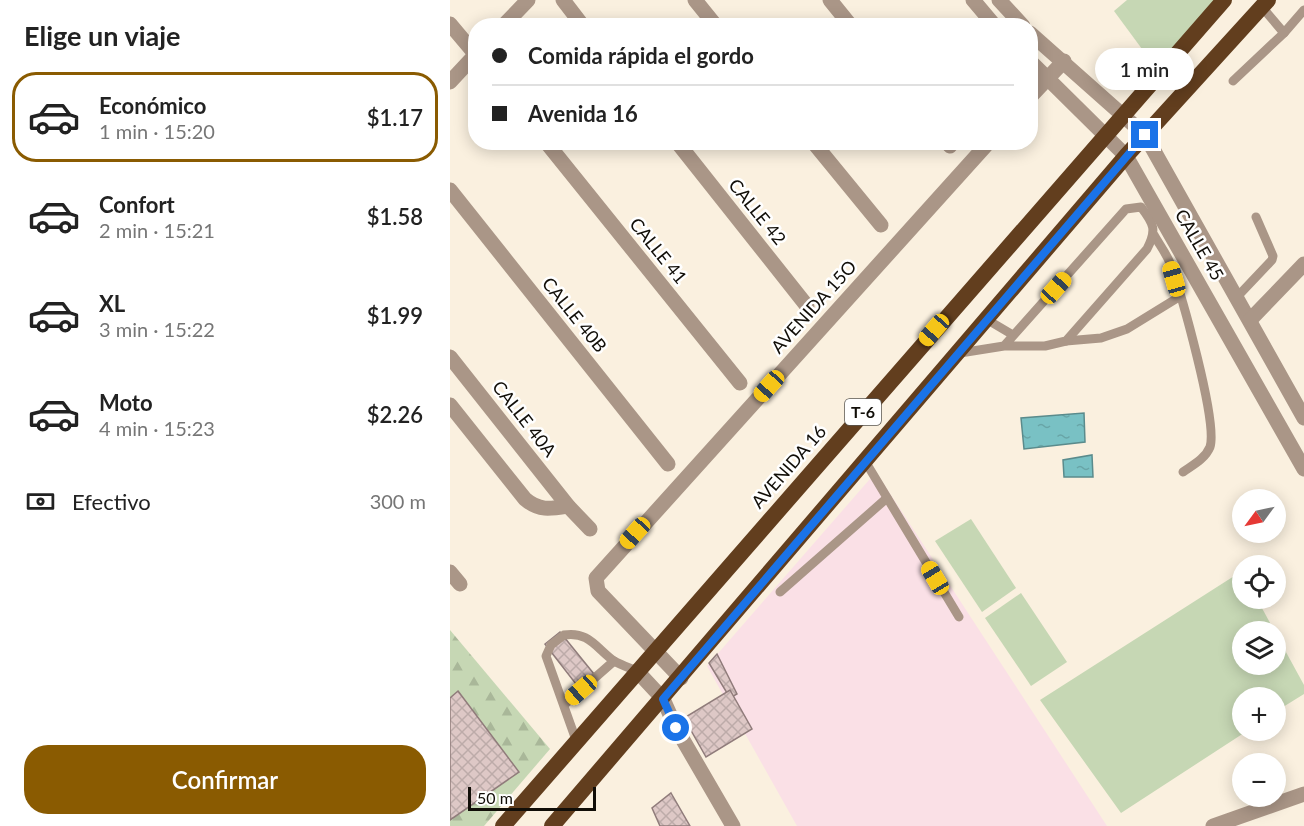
<!DOCTYPE html>
<html lang="es">
<head>
<meta charset="utf-8">
<style>
	:root { --surface:#fff; --page:#f6f6f6; --text:#222; --muted:#767676; --line:#e0e0e0; --accent:#8a5b01 }
	body { margin:0; font-family:Lato,sans-serif; background:var(--page); color:var(--text); height:100vh; display:flex; flex-direction:column; font-size:22px; white-space:nowrap }
	* { box-sizing:border-box; margin:0 }
	p { font-size:20px; color:var(--muted) }
	.icon { flex:none; width:33px; height:33px; fill:none; stroke:currentColor; stroke-width:2; stroke-linecap:round; stroke-linejoin:round }
	.map { position:relative; flex:1; overflow:hidden }
	.panel { display:flex; flex-direction:column; background:var(--surface); width:450px }
	.panel>* { flex:none }
	.top-card { position:absolute; left:18px; top:18px; width:570px; height:132px; border-radius:24px; box-shadow:0 3px 15px #0003; display:grid; align-content:center; height:132px; padding:0 24px; background:var(--surface) }
	.needle { width:39px; rotate:237deg }
	.fabs { position:absolute; left:782px; top:489px; display:grid; gap:12px }
	.fabs a { display:grid; place-items:center; width:54px; height:54px; border-radius:50%; background:var(--surface); box-shadow:0 3px 15px #0003; font-size:30px }
	.scale { position:absolute; left:18px; bottom:15px; width:128px; box-sizing:border-box; padding-left:6px; border:3px solid #110e08; border-top:0; font-size:16px; line-height:21px; white-space:nowrap; color:#110e08; -webkit-text-stroke:4px #fff; paint-order:stroke }
	.end { position:absolute; width:27px; height:27px; margin:-14px; border:8px solid #1a73e8; background:#fff; box-shadow:0 0 0 3px #fff }
	.from { border-radius:50% }
	.bubble { position:absolute; height:42px; border-radius:21px; background:var(--surface); box-shadow:0 3px 15px #0003; font-size:20px; font-weight:600; line-height:42px; text-align:center }
	.car { position:absolute; width:18px; height:36px; margin:-18px -9px; border-radius:8px; box-shadow:0 0 4px 2px #0007; background:linear-gradient(#f5c518 24%,#345 0 40%,#f5c518 0 76%,#345 0 86%,#f5c518 0) }
	.top-card b { display:flex; align-items:center; gap:21px; height:57px; font-size:22px }
	.top-card b+b { border-top:2px solid var(--line) }
	.top-card i { width:15px; height:15px; background:var(--text) }
	ul { padding:0; list-style:none }
	li { display:flex; align-items:center; gap:18px; height:90px; margin:0 12px 9px; padding:0 12px; border:3px solid transparent; border-radius:24px }
	li div { flex:1 }
	li b { display:block; font-size:22px }
	li em { font-style:normal; font-weight:600 }
	li.active { border-color:var(--accent) }
	li>.icon { width:54px; height:54px; stroke-width:1.5 }
	h2 { padding:0 24px; font-size:27px; line-height:72px }
	.pay { display:flex; align-items:center; gap:15px; height:66px; padding:0 24px; font-size:22px }
	.pay p { margin-inline-start:auto }
	.cta { display:flex; gap:12px; margin-top:auto; padding:12px 24px }
	.cta a { flex:1; height:69px; border-radius:24px; background:var(--accent); color:#fff; font-size:24px; font-weight:600; line-height:69px; text-align:center }
	main { display:flex; flex:1; min-height:0 }
	.map>svg:first-child { display:block }
</style>
</head>
<body>
<main>
<section class="panel">
<h2>Elige un viaje</h2>
<ul>
<li class="active"><svg class="icon" aria-label="car" viewBox="0 0 24 24"><path d="M5 17H2v-5l4-1 3-4h7l3 4 3 1v5h-3M9 17h6M6 11h13"/><circle cx="7" cy="17" r="2"/><circle cx="17" cy="17" r="2"/></svg><div><b>Económico</b><p>1 min · 15:20</p></div><em>$1.17</em></li>
<li><svg class="icon" aria-label="car" viewBox="0 0 24 24"><path d="M5 17H2v-5l4-1 3-4h7l3 4 3 1v5h-3M9 17h6M6 11h13"/><circle cx="7" cy="17" r="2"/><circle cx="17" cy="17" r="2"/></svg><div><b>Confort</b><p>2 min · 15:21</p></div><em>$1.58</em></li>
<li><svg class="icon" aria-label="car" viewBox="0 0 24 24"><path d="M5 17H2v-5l4-1 3-4h7l3 4 3 1v5h-3M9 17h6M6 11h13"/><circle cx="7" cy="17" r="2"/><circle cx="17" cy="17" r="2"/></svg><div><b>XL</b><p>3 min · 15:22</p></div><em>$1.99</em></li>
<li><svg class="icon" aria-label="car" viewBox="0 0 24 24"><path d="M5 17H2v-5l4-1 3-4h7l3 4 3 1v5h-3M9 17h6M6 11h13"/><circle cx="7" cy="17" r="2"/><circle cx="17" cy="17" r="2"/></svg><div><b>Moto</b><p>4 min · 15:23</p></div><em>$2.26</em></li>
</ul>
<div class="pay"><svg class="icon" aria-label="cash" viewBox="0 0 24 24"><path d="M3 7h18v10H3z"/><circle cx="12" cy="12" r="2"/></svg>Efectivo<p>300 m</p></div>
<div class="cta"><a>Confirmar</a></div>
</section>
<div class="map">
<svg width="854" height="826" viewBox="0 0 854 826">
	<defs>
		<pattern id="forest-firs" width="22" height="20" patternUnits="userSpaceOnUse" patternTransform="scale(1.5)"><rect width="22" height="20" fill="#c6d7b4"/><path d="M5 1l3.5 6h-7zM16 11l3.5 6h-7z" fill="#a9b799"/></pattern>
		<pattern id="water-ripples" width="26" height="14" patternUnits="userSpaceOnUse" patternTransform="scale(1.5)"><rect width="26" height="14" fill="#79c1c4"/><path d="M2 4q2-2 4 0t4 0M15 11q2-2 4 0t4 0" fill="none" stroke="#68a5a7"/></pattern>
		<pattern id="building-cross-hatch" width="8" height="8" patternUnits="userSpaceOnUse" patternTransform="scale(1.5)"><rect width="8" height="8" fill="#dec8c6"/><path d="M0 0l8 8M0 8l8-8" fill="none" stroke="#bdaba9"/></pattern>
	</defs>
	<rect width="100%" height="100%" fill="#faf0df"/>
	<!-- education -->
	<path fill="#fae0e6" d="M426,472L657,826H347L257,666Z"/>
	<!-- forest -->
	<path fill="url(#forest-firs)" d="M0,630L100,749L34,826H0Z"/>
	<!-- green -->
	<g fill="#c6d7b4">
		<path d="M677,0H771L706,68L664,11Z"/>
		<path d="M521,519L566,588L532,612L485,541Z"/>
		<path d="M792,571V598L807,599L825,632H792V664H825V632L854,685V694L825,712V698H792V730L797,731L671,813L590,700Z"/>
		<path d="M571,593L617,662L581,686L535,618Z"/>
	</g>
	<!-- water -->
	<g fill="url(#water-ripples)" stroke="#5a8b8c" stroke-width="1.5">
		<path d="M634,413L635,442L574,449L571,418Z"/>
		<path d="M642,455L643,477H614L613,460Z"/>
	</g>
	<!-- building -->
	<g fill="url(#building-cross-hatch)" stroke="#907c7b" stroke-width="1.5">
		<path d="M110,632L144,674L129,688L95,644Z"/>
		<path d="M267,654L287,694L280,698L259,663Z"/>
		<path d="M280,690L302,729L256,757L234,718Z"/>
		<path d="M8,691L69,772L0,820V698Z"/>
		<path d="M221,793L240,826H210L202,808Z"/>
	</g>
	<g fill="none" stroke-linecap="round" stroke-linejoin="round">
		<!-- service -->
		<g stroke="#aa9687" stroke-width="9">
			<path d="M834,33L854,10"/>
			<path d="M783,81L834,33L812,7"/>
			<path d="M704,235C709,244 716,253 720,263C731,293 768,422 760,447C755,459 743,465 733,472"/>
			<path d="M787,297L822,260L823,256L806,217"/>
			<path d="M536,319L563,335"/>
			<path d="M616,341L651,338L677,329L729,297"/>
			<path d="M510,353L554,346H595L616,341L697,249C707,230 704,224 691,207L676,209L554,346"/>
			<path d="M415,461L509,617"/>
			<path d="M330,592L437,498"/>
			<path d="M115,704L164,661"/>
			<path d="M126,740L96,656L101,645L114,635C139,631 146,648 164,661C171,665 180,668 187,671"/>
		</g>
		<!-- minor -->
		<g stroke="#aa9687" stroke-width="15">
			<path d="M113,0L133,26"/>
			<path d="M245,0L266,26"/>
			<path d="M380,0L401,26"/>
			<path d="M523,0L545,26"/>
			<path d="M549,0L573,26"/>
			<path d="M0,24L26,55"/>
			<path d="M53,26L78,0"/>
			<path d="M580,33L695,135L854,418"/>
			<path d="M580,61L676,156L854,469"/>
			<path d="M0,82L26,54"/>
			<path d="M580,97L614,61"/>
			<path d="M96,142L290,383"/>
			<path d="M227,142L357,306"/>
			<path d="M363,142L431,225"/>
			<path d="M497,142L500,146"/>
			<path d="M0,190L218,464"/>
			<path d="M800,320L854,264"/>
			<path d="M0,357L118,506L140,529"/>
			<path d="M0,405L75,499C89,511 100,509 118,506"/>
			<path d="M0,572L10,584"/>
			<path d="M187,671L213,699L226,728L283,826"/>
			<path d="M231,678L148,591L146,578L539,142"/>
			<path d="M763,826L854,794"/>
		</g>
		<!-- trunk -->
		<g stroke="#623e1e" stroke-width="16">
			<path d="M53,826L774,0"/>
			<path d="M102,826L676,156L818,0"/>
		</g>
	</g>
	<g fill="none" stroke-linecap="round" stroke-linejoin="round">
		<!-- route -->
		<path stroke="#1a73e8" stroke-width="8" d="M226,728L213,699L695,135"/>
	</g>
	<g text-anchor="middle" stroke-width="5" stroke-linejoin="round" paint-order="stroke">
		<!-- shield labels -->
		<rect fill="#fff" stroke="#585652" stroke-width="1.5" x="395" y="399" width="36" height="26" rx="4.5"/>
		<g font-size="16" font-weight="bold" fill="#110e08">
			<text x="413" y="418">T-6</text>
		</g>
		<!-- street labels -->
		<g font-size="18" fill="#110e08" stroke="#fff">
			<text transform="translate(307 212) rotate(51)" y="6">CALLE 42</text>
			<text transform="translate(749 245) rotate(60)" y="6">CALLE 45</text>
			<text transform="translate(208 251) rotate(51)" y="6">CALLE 41</text>
			<text transform="translate(364 307) rotate(-48)" y="6">AVENIDA 15O</text>
			<text transform="translate(124 315) rotate(51)" y="6">CALLE 40B</text>
			<text transform="translate(74 419) rotate(52)" y="6">CALLE 40A</text>
			<text transform="translate(339 467) rotate(-49)" y="6">AVENIDA 16</text>
		</g>
	</g>
</svg>
<div class="fabs">
<a><svg class="needle" viewBox="-14 -14 28 28"><path d="M0-13l5 13h-10z" fill="#e53935"/><path d="M0 13l5-13h-10z" fill="#767676"/></svg></a>
<a><svg class="icon" aria-label="locate" viewBox="0 0 24 24"><circle cx="12" cy="12" r="6"/><path d="M12 2v4M12 18v4M2 12h4M18 12h4"/></svg></a>
<a><svg class="icon" aria-label="layers" viewBox="0 0 24 24"><path d="M12 4l9 5-9 5-9-5zM3 14l9 5 9-5"/></svg></a>
<a>+</a>
<a>−</a>
</div>
<div class="scale">50 m</div>
<i class="end from" style="left:226px;top:728px"></i>
<i class="end" style="left:695px;top:135px"></i>
<div class="bubble" style="left:645px;top:48px;width:99px">1 min</div>
<i class="car" style="left:724px;top:279px;rotate:344deg"></i>
<i class="car" style="left:606px;top:288px;rotate:42deg"></i>
<i class="car" style="left:484px;top:330px;rotate:221deg"></i>
<i class="car" style="left:319px;top:386px;rotate:222deg"></i>
<i class="car" style="left:185px;top:533px;rotate:222deg"></i>
<i class="car" style="left:485px;top:578px;rotate:329deg"></i>
<i class="car" style="left:131px;top:690px;rotate:229deg"></i>
<div class="top-card">
<b><i class="from"></i>Comida rápida el gordo</b>
<b><i></i>Avenida 16</b>
</div>
</div>
</main>
</body>
</html>
